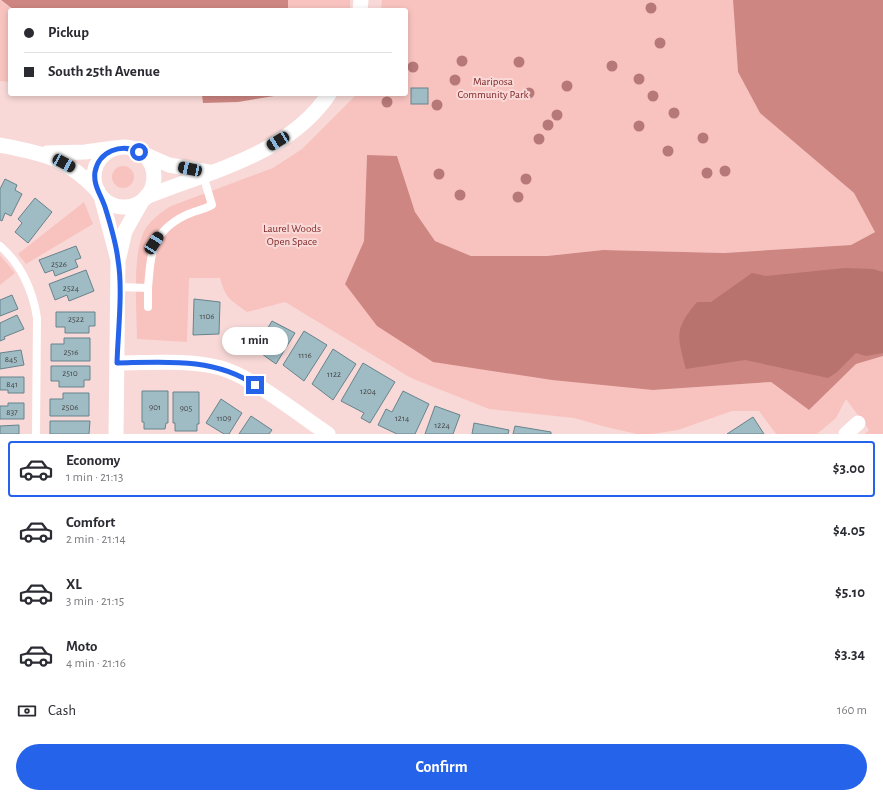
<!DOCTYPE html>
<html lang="en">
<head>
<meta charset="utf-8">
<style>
	:root { --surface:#fff; --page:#f2f2f3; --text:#2b2b33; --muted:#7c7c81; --line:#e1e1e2; --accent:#2563eb }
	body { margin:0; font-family:"Alegreya Sans",sans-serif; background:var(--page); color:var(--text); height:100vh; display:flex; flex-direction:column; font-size:15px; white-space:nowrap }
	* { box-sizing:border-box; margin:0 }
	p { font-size:13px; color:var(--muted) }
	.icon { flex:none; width:22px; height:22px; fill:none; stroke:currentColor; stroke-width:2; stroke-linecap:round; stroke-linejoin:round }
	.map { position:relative; height:434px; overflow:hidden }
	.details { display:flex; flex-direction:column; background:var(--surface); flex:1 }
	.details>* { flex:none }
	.top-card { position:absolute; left:8px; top:8px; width:400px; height:88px; border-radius:4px; box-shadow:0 2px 6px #0003; display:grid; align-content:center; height:88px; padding:0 16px; background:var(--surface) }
	.end { position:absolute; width:18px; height:18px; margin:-9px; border:5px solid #2563eb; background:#fff; box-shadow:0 0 0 2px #fff }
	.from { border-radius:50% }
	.bubble { position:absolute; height:28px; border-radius:14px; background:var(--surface); box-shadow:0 2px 6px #0003; font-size:13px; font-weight:600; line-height:28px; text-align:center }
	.car { position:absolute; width:12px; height:24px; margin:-12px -6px; border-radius:5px; box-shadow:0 0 3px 1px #0007; background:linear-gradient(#222 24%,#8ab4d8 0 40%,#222 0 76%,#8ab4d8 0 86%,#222 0) }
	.top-card b { display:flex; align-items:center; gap:14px; height:38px; font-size:15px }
	.top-card b+b { border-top:1px solid var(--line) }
	.top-card i { width:10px; height:10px; background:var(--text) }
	ul { padding:7px 0 0; list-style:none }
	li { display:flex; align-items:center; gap:12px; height:56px; margin:0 8px 6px; padding:0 8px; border:2px solid transparent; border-radius:4px }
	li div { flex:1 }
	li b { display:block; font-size:15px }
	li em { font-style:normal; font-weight:600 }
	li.current { border-color:var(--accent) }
	li>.icon { width:36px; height:36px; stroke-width:1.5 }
	.pay { display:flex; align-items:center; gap:10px; height:44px; padding:0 16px; font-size:15px }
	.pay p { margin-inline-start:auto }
	.button { display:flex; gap:8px; margin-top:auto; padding:8px 16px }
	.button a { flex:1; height:46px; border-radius:24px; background:var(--accent); color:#fff; font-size:16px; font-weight:600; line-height:46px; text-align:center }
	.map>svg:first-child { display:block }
</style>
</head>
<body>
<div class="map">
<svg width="883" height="434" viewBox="0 0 883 434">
	<rect width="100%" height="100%" fill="#f8d9d7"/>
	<!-- green -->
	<g fill="#f8c3bf">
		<path d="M0,0L14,10H10V82L0,81Z"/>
		<rect x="288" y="0" width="62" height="10"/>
		<path d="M382,0H733L738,72L760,113L854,193L876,231L851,245L724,253L603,250L547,256H471L435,241L415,212L397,156H367L364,241L345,284L653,390L771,382L809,410L856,364L883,356V434H865L869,430L846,399L836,418L817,434H776L759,411H732L678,430L652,434H637L606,427L574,418L489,409L411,378L285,302L247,312C230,299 226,300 220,278H189L187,342L137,339C137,312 131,251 146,228C152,219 161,212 171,206L273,168L302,149L357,94H406V10H381Z"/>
		<circle cx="123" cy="177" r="11"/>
		<path d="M84,202L93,224L26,264L18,254Z"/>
		<path d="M0,255L15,273L0,285Z"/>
	</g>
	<!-- forest -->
	<g fill="#ce8682">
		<path d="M1,0H288V10H14Z"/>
		<path d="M733,0H883V356L856,364L809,410L771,382L653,390L552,380L433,362L377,326L345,284L364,241L367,155L397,156L415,212L435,241L471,256H547L603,250L724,253L851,245L875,232L854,193L760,113L738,72Z"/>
		<path d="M191,94H274V96L238,102L203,103L202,95Z"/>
	</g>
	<!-- water -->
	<path fill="#b9736f" d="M845,268L873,269L883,272V353L866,356L856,353L837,372L828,378L745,360L686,369C677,336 674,329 697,302H711L752,273L766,276Z"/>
	<!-- building -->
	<g fill="#9fbcc5" stroke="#67838c">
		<rect x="411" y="88" width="17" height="16"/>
		<path d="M5,179L17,185L15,190L22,194L11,216L5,213L2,221L0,220V189Z"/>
		<path d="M35,198L52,212L28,243L15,232L22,223L18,219Z"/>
		<path d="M76,246L81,258L75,260L78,267L55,276L53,270L45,273L39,260Z"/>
		<path d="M86,270L94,291L69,301L67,295L55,300L49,284Z"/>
		<path d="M12,295L18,309L0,316V300Z"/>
		<path d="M194,299L220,302L219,334L193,335Z"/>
		<path d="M56,312H95V326H89V333H65V327H56Z"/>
		<path d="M17,315L24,329L4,337L5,339L0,341V323Z"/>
		<path d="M272,321L295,333L276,364L255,349Z"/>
		<path d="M304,331L327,345L304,381L283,365Z"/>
		<path d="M64,338H90V361H51V344H64Z"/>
		<path d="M333,349L356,364L333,400L312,384Z"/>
		<path d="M21,350L24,365L0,369V353Z"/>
		<path d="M363,363L395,382L370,423L361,418L364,413L341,401Z"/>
		<path d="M51,366H90V380H84V387H59V381H51Z"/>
		<path d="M0,377H24V393H8V390H0Z"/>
		<path d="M142,391H168V423H166L165,429H144V422H142Z"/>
		<path d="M403,391L429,404L415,434H397L378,425L386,409L392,412Z"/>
		<path d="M173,392H199V424H197V431H175V423H173Z"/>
		<path d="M63,393H89V416H50V399H63Z"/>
		<path d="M221,399L242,413L229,434H224L206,423Z"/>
		<path d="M8,403H24V419H0V406H8Z"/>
		<path d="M435,406L460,415L453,434H425Z"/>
		<path d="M251,416L272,430L269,434H239Z"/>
		<path d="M753,417L764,434H727Z"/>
		<path d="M50,421H90L89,434H50Z"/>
		<path d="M474,423L509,430L508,434H472Z"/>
		<path d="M19,425V434H0V426Z"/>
		<path d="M515,426L551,432V434H513Z"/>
	</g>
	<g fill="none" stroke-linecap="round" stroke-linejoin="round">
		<!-- service -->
		<g stroke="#fff" stroke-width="8">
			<path d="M0,246C21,264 33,291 37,318L36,434"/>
			<path d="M119,287L148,288C151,253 151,232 186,215C194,211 203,210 212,205L203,175"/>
			<path d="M148,288V307"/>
		</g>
		<!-- minor -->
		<g stroke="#fff" stroke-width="15">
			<path d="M360,10L361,0"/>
			<path d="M0,145C44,154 65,157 98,191"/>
			<circle cx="124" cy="177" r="30"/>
			<path d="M47,153L85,152L114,148"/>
			<path d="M144,154L169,165L209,172"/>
			<path d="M101,196L118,260L116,434"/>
			<path d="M146,197C210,171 288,155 329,94"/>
			<path d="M119,257L125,231L142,201"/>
			<path d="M117,363C151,363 188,359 221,368C254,378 298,414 328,434"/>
			<path d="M846,434L858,423"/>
		</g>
	</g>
	<!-- trees -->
	<g fill="#b67878">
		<circle cx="651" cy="8" r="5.5"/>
		<circle cx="660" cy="43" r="5.5"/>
		<circle cx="462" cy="61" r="5.5"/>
		<circle cx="519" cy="62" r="5.5"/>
		<circle cx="612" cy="66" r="5.5"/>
		<circle cx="413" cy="67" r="5.5"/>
		<circle cx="639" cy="79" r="5.5"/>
		<circle cx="455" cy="80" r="5.5"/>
		<circle cx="567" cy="86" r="5.5"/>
		<circle cx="529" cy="93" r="5.5"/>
		<circle cx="653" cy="96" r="5.5"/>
		<circle cx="387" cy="102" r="5.5"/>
		<circle cx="437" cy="105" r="5.5"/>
		<circle cx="674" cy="113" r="5.5"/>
		<circle cx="557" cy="115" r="5.5"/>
		<circle cx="548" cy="125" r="5.5"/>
		<circle cx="639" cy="126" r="5.5"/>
		<circle cx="703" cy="138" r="5.5"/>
		<circle cx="539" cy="139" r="5.5"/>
		<circle cx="668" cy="151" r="5.5"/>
		<circle cx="725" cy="171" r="5.5"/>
		<circle cx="707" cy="173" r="5.5"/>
		<circle cx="439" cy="174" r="5.5"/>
		<circle cx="526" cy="179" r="5.5"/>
		<circle cx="460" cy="195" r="5.5"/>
		<circle cx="518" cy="197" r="5.5"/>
	</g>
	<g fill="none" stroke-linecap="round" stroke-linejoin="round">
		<!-- route -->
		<path stroke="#2563eb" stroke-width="5" d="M139,152C121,143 99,151 95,172C93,185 101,195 105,207C110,223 116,242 118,260C123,289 118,332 117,363C164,362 214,357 255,385"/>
	</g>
	<g text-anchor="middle" stroke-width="4" stroke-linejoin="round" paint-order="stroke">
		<!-- number labels -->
		<g font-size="9" fill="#464647">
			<text x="59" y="267">2526</text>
			<text x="71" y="291">2524</text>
			<text x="207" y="319">1106</text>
			<text x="76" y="322">2522</text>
			<text x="71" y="355">2516</text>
			<text x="305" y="358">1116</text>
			<text x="11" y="362">845</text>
			<text x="70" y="376">2510</text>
			<text x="334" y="377">1122</text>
			<text x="12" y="387">841</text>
			<text x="368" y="394">1204</text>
			<text x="70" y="410">2506</text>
			<text x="155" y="410">901</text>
			<text x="186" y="411">905</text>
			<text x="12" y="415">837</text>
			<text x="224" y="421">1109</text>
			<text x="402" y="421">1214</text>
			<text x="442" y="428">1224</text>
		</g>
		<!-- park labels -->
		<g font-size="11" fill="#80292a" stroke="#f8d9d7">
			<text x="493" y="85">Mariposa<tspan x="493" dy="13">Community Park</tspan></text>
			<text x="292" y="232">Laurel Woods<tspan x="292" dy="13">Open Space</tspan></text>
		</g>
	</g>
</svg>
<i class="end from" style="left:139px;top:152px"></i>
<i class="end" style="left:255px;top:385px"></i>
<div class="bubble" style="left:222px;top:327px;width:66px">1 min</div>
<i class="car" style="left:278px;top:141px;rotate:239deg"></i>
<i class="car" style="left:64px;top:163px;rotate:118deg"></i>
<i class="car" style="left:190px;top:169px;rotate:282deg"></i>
<i class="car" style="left:154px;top:243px;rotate:33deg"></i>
<div class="top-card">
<b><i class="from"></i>Pickup</b>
<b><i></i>South 25th Avenue</b>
</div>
</div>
<section class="details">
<ul>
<li class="current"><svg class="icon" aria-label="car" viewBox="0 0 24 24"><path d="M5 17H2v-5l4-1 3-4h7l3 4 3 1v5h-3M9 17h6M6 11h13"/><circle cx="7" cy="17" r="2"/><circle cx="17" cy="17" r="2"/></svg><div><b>Economy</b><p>1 min · 21:13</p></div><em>$3.00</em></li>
<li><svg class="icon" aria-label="car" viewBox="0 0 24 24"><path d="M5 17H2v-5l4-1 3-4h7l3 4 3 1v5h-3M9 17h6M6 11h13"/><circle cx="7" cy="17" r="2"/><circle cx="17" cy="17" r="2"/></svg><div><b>Comfort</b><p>2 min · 21:14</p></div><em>$4.05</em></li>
<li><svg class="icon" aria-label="car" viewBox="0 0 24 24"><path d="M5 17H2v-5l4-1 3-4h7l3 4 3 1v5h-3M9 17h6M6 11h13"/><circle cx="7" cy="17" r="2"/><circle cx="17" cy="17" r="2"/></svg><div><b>XL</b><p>3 min · 21:15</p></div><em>$5.10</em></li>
<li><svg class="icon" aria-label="car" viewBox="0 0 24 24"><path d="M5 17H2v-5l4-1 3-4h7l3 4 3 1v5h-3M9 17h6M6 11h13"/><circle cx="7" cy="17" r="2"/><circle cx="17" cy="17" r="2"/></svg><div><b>Moto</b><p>4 min · 21:16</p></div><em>$3.34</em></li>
</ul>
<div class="pay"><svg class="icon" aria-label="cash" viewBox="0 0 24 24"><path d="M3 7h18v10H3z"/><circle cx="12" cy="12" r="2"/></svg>Cash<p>160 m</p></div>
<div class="button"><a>Confirm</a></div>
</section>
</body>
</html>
